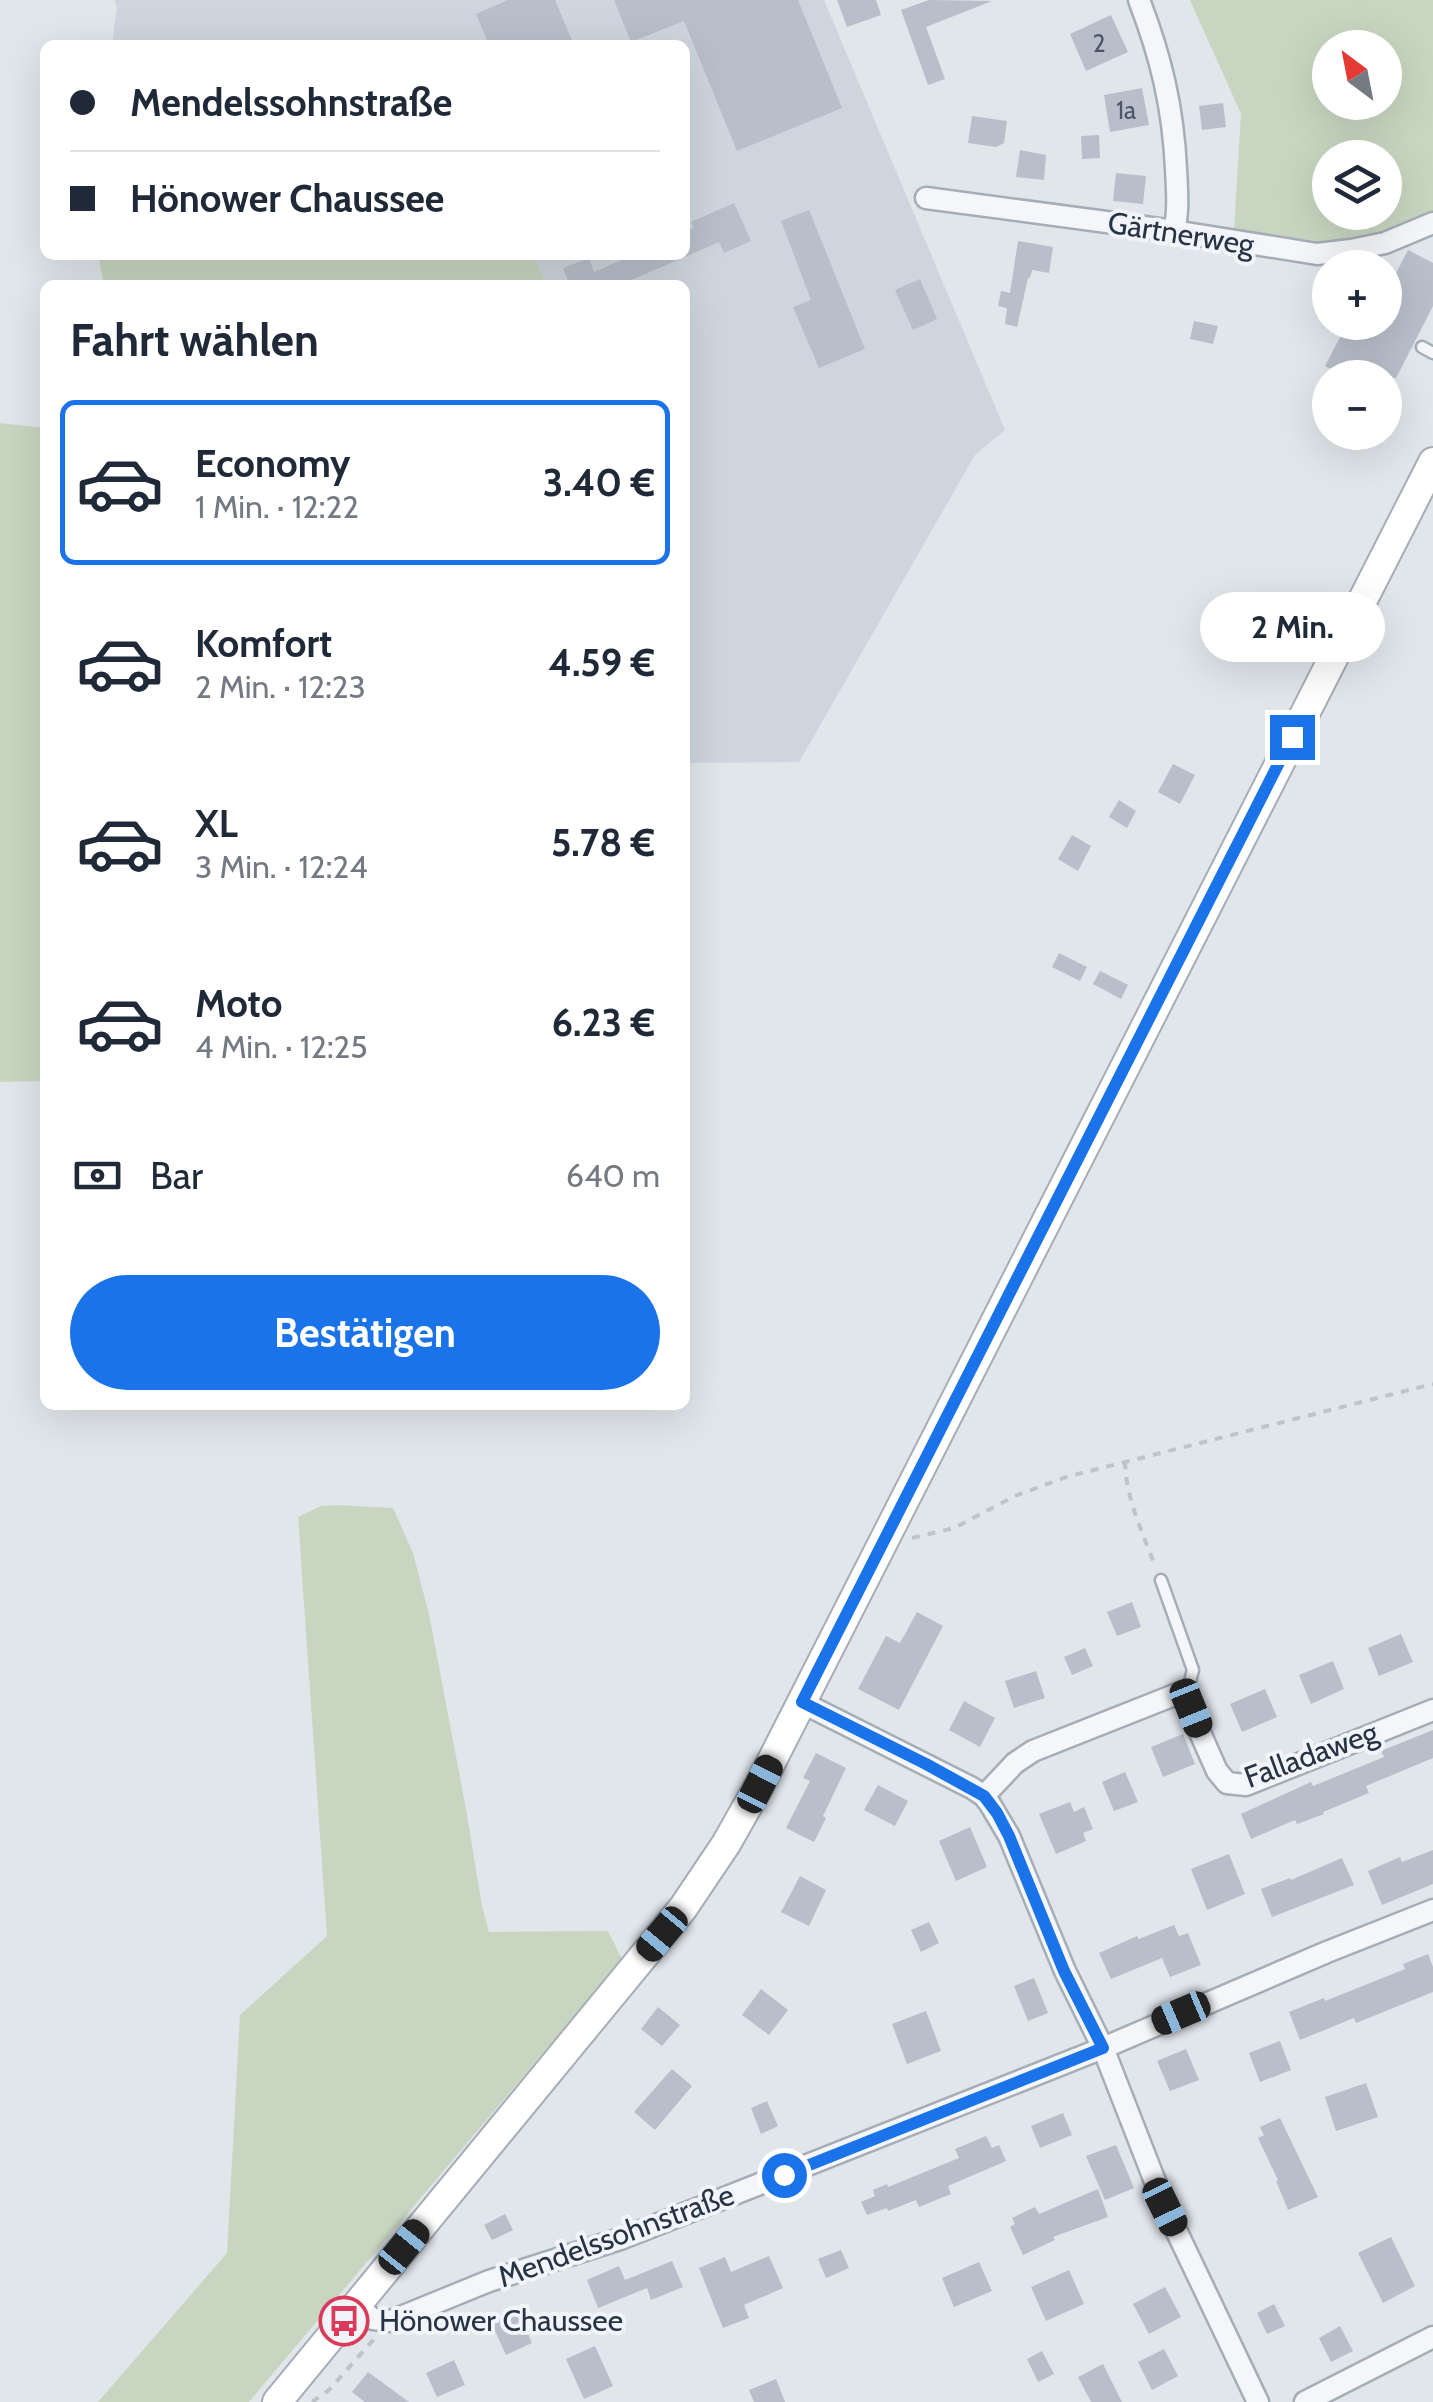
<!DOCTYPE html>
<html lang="de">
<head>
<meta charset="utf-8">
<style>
	:root { --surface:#fff; --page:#f6f6f7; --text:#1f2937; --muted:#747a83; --line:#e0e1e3; --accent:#1a73e8 }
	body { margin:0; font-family:Cabin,sans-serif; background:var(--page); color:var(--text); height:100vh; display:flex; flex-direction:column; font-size:38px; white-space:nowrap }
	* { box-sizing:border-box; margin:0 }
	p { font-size:32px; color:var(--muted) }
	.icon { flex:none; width:55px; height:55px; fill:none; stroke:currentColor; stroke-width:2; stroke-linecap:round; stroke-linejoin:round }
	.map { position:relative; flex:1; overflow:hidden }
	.panel { position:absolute; left:40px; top:280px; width:650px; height:1130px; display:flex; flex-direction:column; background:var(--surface); border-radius:15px; box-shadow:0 10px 40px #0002 }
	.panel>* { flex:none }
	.banner { position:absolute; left:40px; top:40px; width:650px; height:220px; border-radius:15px; box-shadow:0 10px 40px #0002; display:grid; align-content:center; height:220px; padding:0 30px; background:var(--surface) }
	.needle { width:65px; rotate:328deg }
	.fabs { position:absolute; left:1312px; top:30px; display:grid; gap:20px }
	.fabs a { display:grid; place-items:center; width:90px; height:90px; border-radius:50%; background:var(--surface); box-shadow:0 10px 40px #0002; font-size:50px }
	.end { position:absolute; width:45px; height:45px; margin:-22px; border:12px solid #1a73e8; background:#fff; box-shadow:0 0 0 5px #fff }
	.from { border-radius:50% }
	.bubble { position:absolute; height:70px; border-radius:35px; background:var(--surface); box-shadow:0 10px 40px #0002; font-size:32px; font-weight:700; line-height:70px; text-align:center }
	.car { position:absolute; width:30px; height:60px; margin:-30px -15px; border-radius:12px; box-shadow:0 0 8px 2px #0007; background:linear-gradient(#222 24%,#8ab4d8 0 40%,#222 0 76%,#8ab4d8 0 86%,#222 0) }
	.banner b { display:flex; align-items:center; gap:35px; height:95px; font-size:38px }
	.banner b+b { border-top:2px solid var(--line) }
	.banner i { width:25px; height:25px; background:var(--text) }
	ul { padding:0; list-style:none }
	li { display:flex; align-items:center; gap:30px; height:165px; margin:0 20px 15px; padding:0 10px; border:5px solid transparent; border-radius:15px }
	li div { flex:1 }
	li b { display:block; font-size:38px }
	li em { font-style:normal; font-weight:700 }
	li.selected { border-color:var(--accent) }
	li>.icon { width:90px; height:90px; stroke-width:1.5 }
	h2 { padding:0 30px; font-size:45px; line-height:120px }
	.pay { display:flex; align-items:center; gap:25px; height:110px; padding:0 30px; font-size:38px }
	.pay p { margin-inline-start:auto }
	.button { display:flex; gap:20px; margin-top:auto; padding:20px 30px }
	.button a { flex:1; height:115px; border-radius:60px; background:var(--accent); color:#fff; font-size:40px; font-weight:700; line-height:115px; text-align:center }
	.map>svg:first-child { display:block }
</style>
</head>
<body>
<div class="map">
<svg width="1433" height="2402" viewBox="0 0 1433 2402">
	<rect width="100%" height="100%" fill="#e1e6eb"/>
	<!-- built -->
	<path fill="#cfd5de" d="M114,0H824L1005,430L975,455L799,762L685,763V285H547L534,255H685V45H112L117,7Z"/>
	<!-- green -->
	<g fill="#c8d6c1" fill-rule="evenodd">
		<path d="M1190,0H1433V217L1402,231L1330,243L1234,230L1241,114ZM1330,48H1385V102H1330ZM1330,158H1385V212H1330Z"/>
		<path d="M98,255H534L547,285H104Z"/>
		<path d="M0,423L45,428V1081L0,1082Z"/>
		<path d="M336,1505L393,1508L413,1553L429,1614L466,1809L482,1906L489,1932L608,1931L622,1959L249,2402H98L227,2253L240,2015L327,1936L298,1517L321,1506Z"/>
	</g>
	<!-- building -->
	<g fill="#b8bfca">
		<path d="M508,0H555L574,45H489L476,14Z"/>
		<path d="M614,0H798L842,108L737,151L684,21L631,42Z"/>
		<path d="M837,0H876L881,15L847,27Z"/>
		<path d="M929,0L992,1L926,27L945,79L928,85L901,10Z"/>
		<path d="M1111,15L1128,52L1086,71L1070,34Z"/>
		<path d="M1142,88L1149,125L1110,132L1104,95Z"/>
		<path d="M1223,103L1226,127L1202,130L1199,106Z"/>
		<path d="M972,116L1007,121L1004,143L996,147L968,143Z"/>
		<path d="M1099,135L1100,158L1082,159L1081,136Z"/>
		<path d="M1020,150L1046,155L1044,180L1016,177Z"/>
		<path d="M1116,173L1146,176L1143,204L1113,201Z"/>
		<path d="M734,203L751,241L724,253L719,242L620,285H564L569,283L563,268L589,258L594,272L633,255H685V232L694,228L691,222Z"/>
		<path d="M809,210L865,349L819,368L793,307L811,300L781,221Z"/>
		<path d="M1018,241L1053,247L1049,273L1032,270L1030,278H1028L1017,327L1005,324L1007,308L998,306L1001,291L1010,293Z"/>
		<path d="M1408,250L1433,263V306L1396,378H1347L1325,366L1348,322H1385V277L1392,281Z"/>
		<path d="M920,279L937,319L913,330L895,290Z"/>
		<path d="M1194,321L1218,326L1213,344L1190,339Z"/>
		<path d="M1173,764L1195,775L1180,804L1158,792Z"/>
		<path d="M1119,800L1136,811L1127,828L1109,817Z"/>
		<path d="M1072,835L1091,846L1078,871L1058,859Z"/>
		<path d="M1059,953L1087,967L1080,981L1052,967Z"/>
		<path d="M1100,971L1128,985L1121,999L1093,984Z"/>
		<path d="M1132,1602L1141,1627L1117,1636L1107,1612Z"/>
		<path d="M917,1612L943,1626L899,1710L858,1689L886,1636L900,1643Z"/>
		<path d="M1401,1634L1413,1662L1379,1676L1368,1648Z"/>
		<path d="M1085,1648L1093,1666L1072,1675L1064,1657Z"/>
		<path d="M1333,1661L1344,1689L1311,1704L1299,1675Z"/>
		<path d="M1036,1671L1045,1698L1014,1708L1005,1681Z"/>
		<path d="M1265,1689L1277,1717L1242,1732L1230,1704Z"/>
		<path d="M964,1701L995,1718L980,1747L949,1730Z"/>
		<path d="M1433,1730V1758L1366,1786L1369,1793L1323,1812L1324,1814L1297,1824L1295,1820L1251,1839L1241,1814L1311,1782L1313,1786L1384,1757L1381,1751Z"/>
		<path d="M1183,1734L1195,1764L1163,1777L1151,1747Z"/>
		<path d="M816,1753L846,1768L823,1816L826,1818L814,1842L786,1828L810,1781L803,1778Z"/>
		<path d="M1125,1772L1138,1802L1114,1811L1102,1782Z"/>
		<path d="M878,1785L908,1801L895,1826L864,1810Z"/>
		<path d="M1070,1802L1074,1812L1084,1807L1093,1829L1083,1833L1086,1841L1056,1854L1039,1814Z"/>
		<path d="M970,1827L987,1867L956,1881L939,1841Z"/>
		<path d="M1433,1850V1884L1382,1905L1368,1871L1400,1857L1402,1862Z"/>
		<path d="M1229,1854L1245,1894L1207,1910L1191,1869Z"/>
		<path d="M1342,1858L1354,1885L1272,1917L1261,1889L1290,1878L1291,1880Z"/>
		<path d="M800,1876L826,1890L809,1926L781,1912Z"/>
		<path d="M929,1922L939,1943L921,1952L911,1930Z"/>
		<path d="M1174,1925L1179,1936L1188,1933L1201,1965L1170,1977L1162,1958L1111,1979L1099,1953L1137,1936L1139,1939Z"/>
		<path d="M1428,1954L1433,1967V1992L1356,2023L1354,2018L1300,2040L1289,2012L1324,1998L1325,2001L1405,1969L1403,1964Z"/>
		<path d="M1034,1978L1048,2013L1028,2021L1014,1986Z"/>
		<path d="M761,1989L788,2010L769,2035L742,2015Z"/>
		<path d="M658,2007L680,2025L662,2046L641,2029Z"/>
		<path d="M926,2011L941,2051L907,2064L892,2024Z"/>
		<path d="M1280,2041L1291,2070L1260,2082L1249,2053Z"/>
		<path d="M1186,2049L1199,2080L1170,2091L1157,2061Z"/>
		<path d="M672,2069L692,2086L655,2130L634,2112Z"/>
		<path d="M1366,2083L1378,2117L1336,2131L1325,2097Z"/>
		<path d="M767,2101L778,2126L761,2134L751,2108Z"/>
		<path d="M1063,2113L1072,2135L1040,2148L1031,2126Z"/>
		<path d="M1280,2118L1318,2197L1288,2210L1276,2181L1278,2180L1258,2138L1264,2135L1260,2127Z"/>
		<path d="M986,2136L992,2148L999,2145L1006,2161L948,2186L951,2194L919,2207L916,2200L888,2211L887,2208L867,2215L861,2202L875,2196L873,2190L887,2184L888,2187L959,2158L955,2149Z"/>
		<path d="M1116,2145L1134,2188L1105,2200L1086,2156Z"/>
		<path d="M1098,2189L1108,2217L1053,2237L1055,2240L1023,2255L1010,2227L1015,2224L1012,2218L1035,2207L1039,2214Z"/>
		<path d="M505,2214L513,2230L492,2240L484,2225Z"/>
		<path d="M1391,2237L1415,2286L1383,2303L1358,2253Z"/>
		<path d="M841,2250L849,2268L826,2278L818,2259Z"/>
		<path d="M769,2256L783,2288L744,2305L749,2318L723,2328L699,2268L725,2257L731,2272Z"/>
		<path d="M672,2261L683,2287L651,2300L647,2288L598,2308L587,2280L619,2266L625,2280Z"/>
		<path d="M979,2262L992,2291L954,2307L942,2278Z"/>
		<path d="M1069,2270L1084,2304L1046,2321L1031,2287Z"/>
		<path d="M1165,2287L1181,2317L1149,2334L1133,2304Z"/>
		<path d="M1274,2304L1285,2326L1267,2334L1257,2313Z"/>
		<path d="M518,2311L532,2343L506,2355L491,2322Z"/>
		<path d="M1340,2326L1353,2351L1331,2362L1319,2338Z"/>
		<path d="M595,2346L613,2386L584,2399L566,2359Z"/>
		<path d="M1164,2349L1178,2376L1152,2390L1138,2362Z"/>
		<path d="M1042,2351L1054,2374L1038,2382L1027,2359Z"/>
		<path d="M454,2360L465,2385L437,2397L426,2373Z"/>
		<path d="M1103,2364L1122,2402H1091L1078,2377Z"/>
		<path d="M368,2372L409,2402H365L352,2392Z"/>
		<path d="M776,2379L785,2402H754L749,2390Z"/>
	</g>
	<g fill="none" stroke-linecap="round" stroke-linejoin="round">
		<!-- lane casing -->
		<g stroke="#a5adb6" stroke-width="15">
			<g id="lane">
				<path d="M1422,347L1433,353"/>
				<path d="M1161,1580L1193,1670L1189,1685L1182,1692"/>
			</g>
		</g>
		<!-- street casing -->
		<g stroke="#a5adb6" stroke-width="25">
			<g id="street">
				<path d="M1139,0C1161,57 1173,107 1176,169C1177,190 1179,211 1174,231"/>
				<path d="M926,198L1174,231L1317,254L1351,250L1385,243L1433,223"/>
				<path d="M801,1702L972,1788L984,1796L990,1804L1009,1836L1065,1971L1103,2048L1165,2207L1258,2402"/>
				<path d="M984,1796L1015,1763L1033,1751L1182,1692L1217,1771L1227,1783L1246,1785L1433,1710"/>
				<path d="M356,2306L373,2319L391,2321L489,2281L623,2238L1103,2048L1327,1952L1433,1910"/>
				<path d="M1305,2402L1433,2337"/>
			</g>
		</g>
		<!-- secondary casing -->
		<g stroke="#a5adb6" stroke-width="32">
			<path id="secondary" d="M277,2402L683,1908L726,1844L760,1784L1433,462"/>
		</g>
		<!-- path -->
		<g stroke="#bfc3ca" stroke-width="4" stroke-dasharray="8 8" stroke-linecap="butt">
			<path d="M1125,1461C1126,1499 1142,1531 1155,1566"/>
			<path d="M912,1538L954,1528L1015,1496L1066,1477L1433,1384"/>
			<path d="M312,2402L329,2390L375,2338"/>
		</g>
		<!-- lane -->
		<use href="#lane" stroke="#f4f6f9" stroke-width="10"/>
		<!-- street -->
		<use href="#street" stroke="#f4f6f9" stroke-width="20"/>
		<!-- secondary -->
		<use href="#secondary" stroke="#fff" stroke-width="28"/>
	</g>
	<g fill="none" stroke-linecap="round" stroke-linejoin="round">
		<!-- route -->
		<path stroke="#1a73e8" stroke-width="12" d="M784,2175L1103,2048L1064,1971L1009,1836L997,1813L984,1796L926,1764L802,1702L1292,737"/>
	</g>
	<!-- icons -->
	<defs>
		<g id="bus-ring" transform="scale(2.5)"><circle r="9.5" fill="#f1f4f8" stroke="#dc3a5a" stroke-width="1.5"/><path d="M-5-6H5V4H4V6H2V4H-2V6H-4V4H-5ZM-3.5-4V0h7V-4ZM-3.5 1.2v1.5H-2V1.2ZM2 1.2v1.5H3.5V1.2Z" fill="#dc3a5a"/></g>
	</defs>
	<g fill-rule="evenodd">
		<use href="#bus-ring" x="344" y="2321"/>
	</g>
	<g text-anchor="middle" stroke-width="8" stroke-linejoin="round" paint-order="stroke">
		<!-- number labels -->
		<g font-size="25" fill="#4b5666">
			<text x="1099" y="52">2</text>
			<text x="1126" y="119">1a</text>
		</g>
		<!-- street labels -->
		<g font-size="30" fill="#273345" stroke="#f1f4f8">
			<text transform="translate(1181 234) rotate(9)" y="10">Gärtnerweg</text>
			<text transform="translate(1311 1755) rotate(-20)" y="10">Falladaweg</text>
			<text transform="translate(616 2236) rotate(-20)" y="10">Mendelssohnstraße</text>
		</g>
		<!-- poi labels -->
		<g font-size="30" fill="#273345" stroke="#f1f4f8" text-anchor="start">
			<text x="379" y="2331">Hönower Chaussee</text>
		</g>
	</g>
</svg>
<div class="fabs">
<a><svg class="needle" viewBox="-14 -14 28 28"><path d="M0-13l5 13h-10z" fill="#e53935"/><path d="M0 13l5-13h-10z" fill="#747a83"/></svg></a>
<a><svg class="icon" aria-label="layers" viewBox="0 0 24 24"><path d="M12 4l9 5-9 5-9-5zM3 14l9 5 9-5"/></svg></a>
<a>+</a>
<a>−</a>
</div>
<i class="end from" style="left:784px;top:2175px"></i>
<i class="end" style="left:1292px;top:737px"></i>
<div class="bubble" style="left:1200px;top:592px;width:185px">2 Min.</div>
<i class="car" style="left:1191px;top:1708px;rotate:158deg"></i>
<i class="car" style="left:760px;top:1784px;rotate:27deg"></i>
<i class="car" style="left:662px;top:1934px;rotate:220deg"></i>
<i class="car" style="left:1181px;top:2013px;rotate:247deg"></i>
<i class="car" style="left:1165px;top:2207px;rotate:154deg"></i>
<i class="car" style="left:404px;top:2247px;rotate:39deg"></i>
<div class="banner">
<b><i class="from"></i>Mendelssohnstraße</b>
<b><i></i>Hönower Chaussee</b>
</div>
<section class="panel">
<h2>Fahrt wählen</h2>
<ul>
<li class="selected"><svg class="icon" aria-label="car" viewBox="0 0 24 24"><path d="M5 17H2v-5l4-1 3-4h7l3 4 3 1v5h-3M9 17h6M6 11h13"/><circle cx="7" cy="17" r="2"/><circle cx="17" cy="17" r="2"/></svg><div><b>Economy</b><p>1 Min. · 12:22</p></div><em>3.40 €</em></li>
<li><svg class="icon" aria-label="car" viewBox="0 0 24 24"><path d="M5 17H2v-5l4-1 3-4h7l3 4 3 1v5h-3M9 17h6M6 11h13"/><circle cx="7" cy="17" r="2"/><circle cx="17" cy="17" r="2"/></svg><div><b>Komfort</b><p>2 Min. · 12:23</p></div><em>4.59 €</em></li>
<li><svg class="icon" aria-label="car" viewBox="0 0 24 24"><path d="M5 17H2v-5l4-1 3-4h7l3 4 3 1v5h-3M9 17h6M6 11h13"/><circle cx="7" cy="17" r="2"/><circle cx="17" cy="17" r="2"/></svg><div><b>XL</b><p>3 Min. · 12:24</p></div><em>5.78 €</em></li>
<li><svg class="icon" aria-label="car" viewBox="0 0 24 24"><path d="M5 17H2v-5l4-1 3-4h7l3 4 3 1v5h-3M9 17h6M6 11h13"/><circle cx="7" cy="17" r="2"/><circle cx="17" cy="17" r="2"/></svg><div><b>Moto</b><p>4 Min. · 12:25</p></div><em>6.23 €</em></li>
</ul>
<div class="pay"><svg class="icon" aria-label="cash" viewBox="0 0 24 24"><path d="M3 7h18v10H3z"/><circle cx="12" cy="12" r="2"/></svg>Bar<p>640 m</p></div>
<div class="button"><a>Bestätigen</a></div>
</section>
</div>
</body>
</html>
